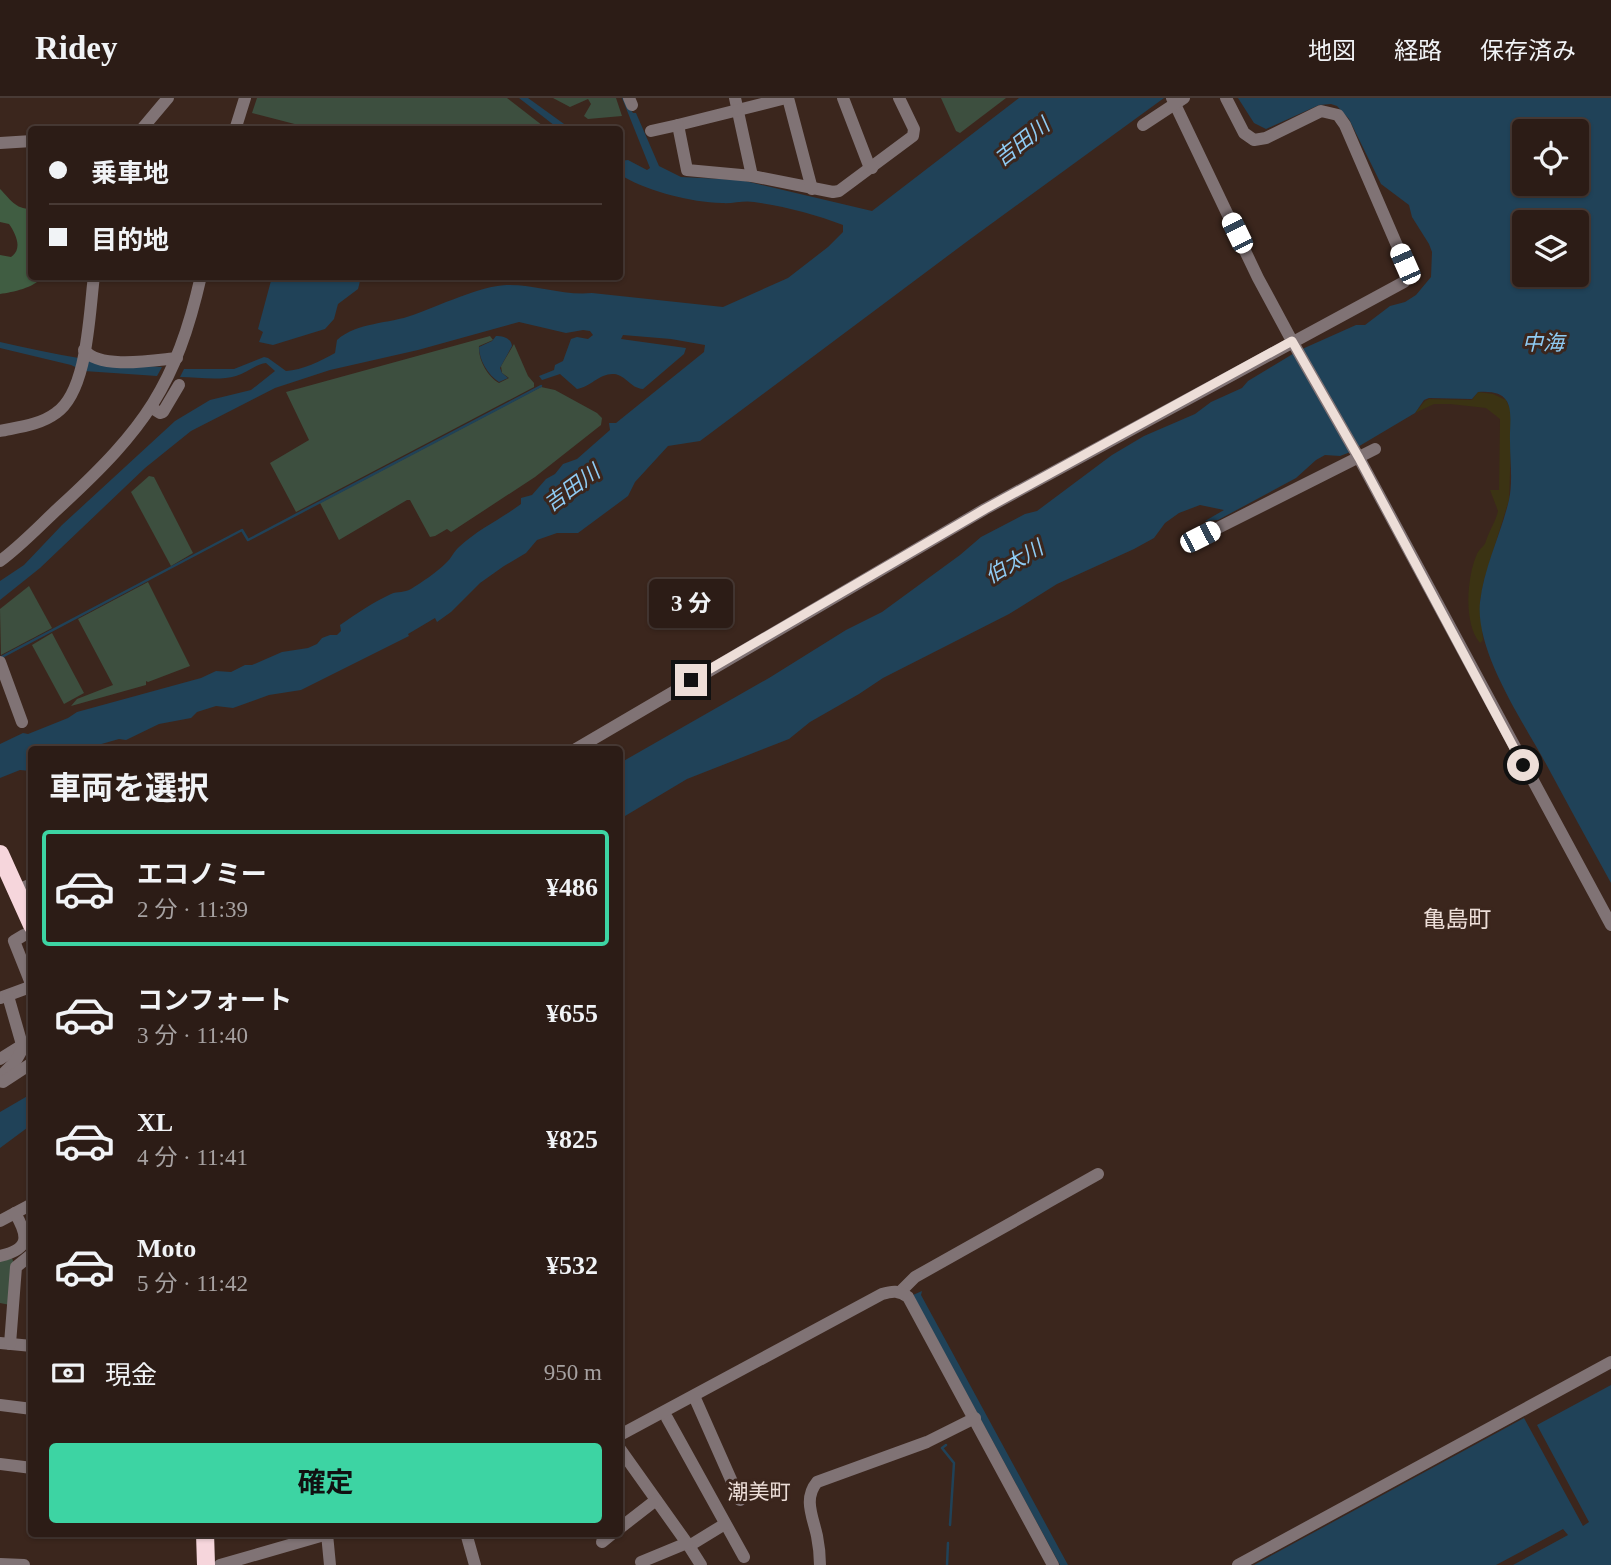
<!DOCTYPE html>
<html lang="ja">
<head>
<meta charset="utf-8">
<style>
	:root { --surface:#2c1c16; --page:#34251f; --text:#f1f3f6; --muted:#a6a1a1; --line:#483a35; --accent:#3dd4a3 }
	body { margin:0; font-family:"Times New Roman","Noto Sans JP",serif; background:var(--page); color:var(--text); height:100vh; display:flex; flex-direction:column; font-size:26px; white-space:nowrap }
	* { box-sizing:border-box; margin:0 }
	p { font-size:23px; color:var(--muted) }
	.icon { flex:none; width:38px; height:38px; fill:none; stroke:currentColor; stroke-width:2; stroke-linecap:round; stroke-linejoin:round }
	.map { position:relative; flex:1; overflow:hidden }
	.details { position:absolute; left:28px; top:648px; width:595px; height:791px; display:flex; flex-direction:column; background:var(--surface); border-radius:7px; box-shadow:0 2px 5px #0004,0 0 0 2px var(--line) }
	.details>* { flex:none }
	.guide { position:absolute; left:28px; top:28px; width:595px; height:154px; border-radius:7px; box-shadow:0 2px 5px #0004,0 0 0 2px var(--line); display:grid; align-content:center; height:154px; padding:0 21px; background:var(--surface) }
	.fabs { position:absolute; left:1512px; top:21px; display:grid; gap:14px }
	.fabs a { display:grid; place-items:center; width:77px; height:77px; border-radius:7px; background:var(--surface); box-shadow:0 2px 5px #0004,0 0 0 2px var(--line); font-size:35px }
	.end { position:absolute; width:32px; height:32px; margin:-16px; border:9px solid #edded8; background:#111; box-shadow:0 0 0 4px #111 }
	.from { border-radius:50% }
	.bubble { position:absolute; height:49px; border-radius:7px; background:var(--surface); box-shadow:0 2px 5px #0004,0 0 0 2px var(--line); font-size:23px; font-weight:700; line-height:49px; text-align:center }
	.car { position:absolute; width:21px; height:42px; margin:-21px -10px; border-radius:9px; box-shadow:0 0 5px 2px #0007; background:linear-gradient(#fff 24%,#345 0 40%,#fff 0 76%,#345 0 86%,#fff 0) }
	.guide b { display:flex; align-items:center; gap:24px; height:66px; font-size:26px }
	.guide b+b { border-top:2px solid var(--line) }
	.guide i { width:18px; height:18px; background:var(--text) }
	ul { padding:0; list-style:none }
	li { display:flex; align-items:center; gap:21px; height:116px; margin:0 14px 10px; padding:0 7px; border:4px solid transparent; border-radius:7px }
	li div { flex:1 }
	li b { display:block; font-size:26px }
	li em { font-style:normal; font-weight:700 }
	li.current { border-color:var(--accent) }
	li>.icon { width:63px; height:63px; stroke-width:1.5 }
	h2 { padding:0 21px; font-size:32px; line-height:84px }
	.pay { display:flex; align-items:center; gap:18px; height:77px; padding:0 21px; font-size:26px }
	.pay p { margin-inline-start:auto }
	.button { display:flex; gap:14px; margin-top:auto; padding:14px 21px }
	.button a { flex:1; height:80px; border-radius:7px; background:var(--accent); color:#111; font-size:28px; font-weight:700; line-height:80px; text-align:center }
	header { display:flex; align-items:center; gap:42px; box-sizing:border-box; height:98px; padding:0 35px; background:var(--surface); border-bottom:2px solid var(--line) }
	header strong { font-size:33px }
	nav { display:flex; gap:38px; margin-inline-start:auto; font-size:24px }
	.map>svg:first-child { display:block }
</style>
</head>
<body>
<header>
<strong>Ridey</strong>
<nav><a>地図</a><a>経路</a><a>保存済み</a></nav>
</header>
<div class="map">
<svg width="1611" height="1467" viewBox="0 0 1611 1467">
	<rect width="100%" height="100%" fill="#3b261d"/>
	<!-- green -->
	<g fill="#3d4f3f">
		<path d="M257,0H507L547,31H314L252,15Z"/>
		<path d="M553,0H616L622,18L588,21L584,18L591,6L588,1L570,9Z"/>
		<path d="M941,0H1006L960,35L956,33Z"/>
		<path d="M490,238L493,242L479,248C478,262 488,279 499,285L509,280L502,275L501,268L514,246L528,278L534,285V289L296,414L270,365L309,342L286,294Z"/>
		<path d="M541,289L555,292L597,315L602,320L601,327L535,379L451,434L447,431L435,438L430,439L410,402H407L339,442L320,405Z"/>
		<path d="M149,378L154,379L193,455L171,468L131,394Z"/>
		<path d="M148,484L190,568L148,584L146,583V587L71,608L77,601L113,587L78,521Z"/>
		<path d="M29,488L52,530L1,557L0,511Z"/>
		<path d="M52,535L84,595L64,606L32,547Z"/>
		<path d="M12,1160L14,1166L10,1207L0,1205V1163Z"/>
	</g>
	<!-- forest -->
	<path fill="#405d42" d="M0,91C10,101 15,111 31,111L32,178L42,179C34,190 13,194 0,196V157L11,159C23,151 16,136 9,126L0,124Z"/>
	<!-- sand -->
	<path fill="#3b3313" d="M1478,294L1493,296L1506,302L1512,315L1509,402L1484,482L1480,504L1483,542L1480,545C1463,526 1467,478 1477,456C1479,451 1485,448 1486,443C1489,433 1496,423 1498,413L1490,392H1499L1500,321L1486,310L1450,306H1434L1415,315L1425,303L1429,301L1472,302Z"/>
	<!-- water -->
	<g fill="#204258" fill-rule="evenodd">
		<path d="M519,0H528L571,31H559Z"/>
		<path d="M622,0H624L633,15H636L659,68L681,79L741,82L872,113L1019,0H1164L969,142L700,343L668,348L635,384L628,398L578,435H557L537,442L526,455L504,468L480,485L451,514L437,524L435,520L408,536L409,538L301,592L269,597L233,610L216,608L197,614L191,620L159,626L126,642L119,641L84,651H32L31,673L20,672L0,680V646L23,635L28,636L68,620L77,614L201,580L216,573L231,574L245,567H252L282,554L308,550L317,546L322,540L330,537H337L341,533L340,527C356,516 372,505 391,496C398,493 404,495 411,491C422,484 436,475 446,465C451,461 454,453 459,449C478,431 501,421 521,406V400L532,397L546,381L555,376L563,366L577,361L610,332L609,325H616L704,254L705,247L671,241L623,237L621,241L686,250L684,256L643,291C630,290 626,277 614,276C600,275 590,289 577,291L560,276L542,282L539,278L554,272L555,267L563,263L571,241L577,239L588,241L593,237L590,233L583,232L566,235L519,224L418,252L330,272L275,290L191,333L145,370L40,470L0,502V483L24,467L62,427L175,323L210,302L251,292L275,273L266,265C256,266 247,275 236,278C219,283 197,279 180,279L184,271H234L264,259L268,260L286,273C302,272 321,263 335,255L337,242C357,224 389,226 413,217C438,208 481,188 506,187C534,186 564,198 592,195L723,209L788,180L828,149L843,134V127C815,116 783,108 754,104C744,102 732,106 722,105C690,104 651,94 624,79L620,76V63L628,62L647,72L650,70Z"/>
		<path d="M1238,0H1611V785C1589,745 1567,705 1545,664C1522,622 1475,553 1480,504C1484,469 1501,436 1509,402C1513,383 1510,363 1510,344C1509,318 1519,291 1478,294L1472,301L1429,300L1424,302L1415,315L1356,350L1300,252L1356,227H1365L1390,208L1405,204L1416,197L1431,179L1432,154L1429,146L1412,119L1409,107L1381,86L1349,21L1337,8L1331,6L1319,7L1266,31L1254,25ZM1524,33H1577V86H1524ZM1524,124H1577V177H1524Z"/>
		<path d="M272,179V178L361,179L358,191L338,206L334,221L325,231L273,247L259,244L263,234L258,231Z"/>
		<path d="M496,238C503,238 511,240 512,248L500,270L502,275L508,280L499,284C488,277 479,262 479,249L492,243Z"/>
		<path d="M0,244C54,256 106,267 162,269L157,278L84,273L71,267L0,250Z"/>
		<path d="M1296,254L1353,353L1340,358L1325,357L1316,362L1296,380L1218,422L1205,423L1224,412L1200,407L1179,415L1165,425L1154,440L1134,451L1057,486L1009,516L883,580L859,596L810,624L789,641L687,681L620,721V665L769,580L846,532L882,514L960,457L981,439L1025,416L1037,413L1112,357L1144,338L1195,316L1211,304L1242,290L1248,283Z"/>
		<path d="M31,996V1027L0,1050V1014Z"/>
		<path d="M922,1193L921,1197L1068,1467H1060L913,1197Z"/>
		<path d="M1611,1287V1467H1513L1568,1437L1563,1431L1496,1467H1254L1524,1320L1583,1428L1589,1424L1537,1327Z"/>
	</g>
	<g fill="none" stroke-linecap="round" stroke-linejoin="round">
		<!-- stream -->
		<g stroke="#204258" stroke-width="2.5">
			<path d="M0,560L242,432L248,442L541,288"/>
			<path d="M946,1347L942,1350L954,1365L950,1427"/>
			<path d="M947,1467L948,1445"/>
		</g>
		<!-- minor -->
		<g stroke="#807375" stroke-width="12">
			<path d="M629,0L632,7"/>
			<path d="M735,0L752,78"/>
			<path d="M786,0L678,27L687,72L752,78L833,94L839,93L913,38L914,31L899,0"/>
			<path d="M788,0L812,91"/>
			<path d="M843,0L868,65L872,70"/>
			<path d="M1172,0L1258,180L1292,243L1359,360L1611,827"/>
			<path d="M1143,27L1184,0"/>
			<path d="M141,32L168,0"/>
			<path d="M235,32L245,0"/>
			<path d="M651,33L678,27"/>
			<path d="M0,45L32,43"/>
			<path d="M84,252C100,272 155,262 177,260"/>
			<path d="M152,310L160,315L163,314L179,287"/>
			<path d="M0,333C19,329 40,327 56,315C88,293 89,216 94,178"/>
			<path d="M1200,439L1375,351"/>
			<path d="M0,463C23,446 42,425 63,406C144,331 176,288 201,178"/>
			<path d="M0,564L22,624"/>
			<path d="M576,651L985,411L1404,184L1408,173L1405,166L1345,27L1338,17L1321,13L1266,40L1254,42L1244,35L1226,0"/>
			<path d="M17,792L32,786"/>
			<path d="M0,900L30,889V883L14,843L24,837"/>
			<path d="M0,961L24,946"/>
			<path d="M0,979L15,964L23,950L8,898"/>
			<path d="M3,984L32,965"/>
			<path d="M0,1123L32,1106"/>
			<path d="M0,1158C30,1151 29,1139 15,1115"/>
			<path d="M900,1194L915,1179L1098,1076"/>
			<path d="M0,1245L32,1248"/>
			<path d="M10,1246L16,1169L32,1156"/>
			<path d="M694,1298L740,1402"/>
			<path d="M0,1307L32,1311"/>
			<path d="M667,1320L744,1459"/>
			<path d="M620,1337L882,1196C892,1193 899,1192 908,1199L1053,1467"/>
			<path d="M620,1351L689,1448L701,1467"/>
			<path d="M0,1366L32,1370"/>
			<path d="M620,1430L656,1402"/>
			<path d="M466,1435L475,1467"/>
			<path d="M327,1436L330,1467"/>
			<path d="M602,1444L613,1435"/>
			<path d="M689,1448L725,1426"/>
			<path d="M641,1464L687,1445"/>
			<path d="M0,1466L24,1467"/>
			<path d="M220,1467L331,1435"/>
			<path d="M820,1467C820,1457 819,1448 817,1438C813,1419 803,1401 817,1384L927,1344L975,1320"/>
			<path d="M1238,1467L1611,1264"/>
		</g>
		<!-- highway -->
		<g stroke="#f6d6dc" stroke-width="18">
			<path d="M0,756L32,827"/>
			<path d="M205,1435L206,1467"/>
		</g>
	</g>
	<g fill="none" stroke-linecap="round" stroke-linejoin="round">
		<!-- route -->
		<path stroke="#edded8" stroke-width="9" d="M691,582L985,411L1292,243L1359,360L1523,667"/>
	</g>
	<g text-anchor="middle" stroke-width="6" stroke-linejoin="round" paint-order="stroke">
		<!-- water labels -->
		<g font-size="21" font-style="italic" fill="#8fcbf3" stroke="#3b261d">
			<text transform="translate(1022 44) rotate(-38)" y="7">吉田川</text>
			<text x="1543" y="252">中海</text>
			<text transform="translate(572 390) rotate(-36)" y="7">吉田川</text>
			<text transform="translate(1014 464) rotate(-30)" y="7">伯太川</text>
		</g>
		<!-- neighbourhood labels -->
		<g font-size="21" fill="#edded8" stroke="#3b261d">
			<text x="759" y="1401">潮美町</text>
		</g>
		<!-- quarter labels -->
		<g font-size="23" fill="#edded8" stroke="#3b261d">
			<text x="1457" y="829">亀島町</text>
		</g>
	</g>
</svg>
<div class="fabs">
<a><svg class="icon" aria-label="locate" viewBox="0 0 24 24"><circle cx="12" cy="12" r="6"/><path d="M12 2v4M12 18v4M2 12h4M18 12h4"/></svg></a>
<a><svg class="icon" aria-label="layers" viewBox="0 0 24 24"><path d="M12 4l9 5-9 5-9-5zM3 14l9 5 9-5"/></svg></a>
</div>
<i class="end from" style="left:1523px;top:667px"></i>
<i class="end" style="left:691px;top:582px"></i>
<div class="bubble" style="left:649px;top:481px;width:84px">3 分</div>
<i class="car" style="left:1237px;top:135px;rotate:334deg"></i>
<i class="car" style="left:1405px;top:166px;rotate:336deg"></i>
<i class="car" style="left:1200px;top:439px;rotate:63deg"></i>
<div class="guide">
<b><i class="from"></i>乗車地</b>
<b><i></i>目的地</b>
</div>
<section class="details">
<h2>車両を選択</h2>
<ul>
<li class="current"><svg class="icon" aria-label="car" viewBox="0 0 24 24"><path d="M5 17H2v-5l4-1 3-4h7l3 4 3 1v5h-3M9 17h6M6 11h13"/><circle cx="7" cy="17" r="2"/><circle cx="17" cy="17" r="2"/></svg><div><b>エコノミー</b><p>2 分 · 11:39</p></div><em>¥486</em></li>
<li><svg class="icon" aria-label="car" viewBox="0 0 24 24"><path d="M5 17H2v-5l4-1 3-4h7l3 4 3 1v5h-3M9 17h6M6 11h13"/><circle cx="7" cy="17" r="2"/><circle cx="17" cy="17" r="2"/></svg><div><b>コンフォート</b><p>3 分 · 11:40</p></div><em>¥655</em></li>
<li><svg class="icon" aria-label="car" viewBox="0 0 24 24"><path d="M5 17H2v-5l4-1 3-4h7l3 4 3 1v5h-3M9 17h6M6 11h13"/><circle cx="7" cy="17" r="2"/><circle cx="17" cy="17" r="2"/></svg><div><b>XL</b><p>4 分 · 11:41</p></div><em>¥825</em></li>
<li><svg class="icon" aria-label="car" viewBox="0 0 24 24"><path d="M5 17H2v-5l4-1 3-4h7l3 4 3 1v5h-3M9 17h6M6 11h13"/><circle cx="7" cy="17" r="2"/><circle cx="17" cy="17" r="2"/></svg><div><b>Moto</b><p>5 分 · 11:42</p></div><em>¥532</em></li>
</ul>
<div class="pay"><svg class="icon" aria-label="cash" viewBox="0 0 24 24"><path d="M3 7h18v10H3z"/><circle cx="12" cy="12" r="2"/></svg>現金<p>950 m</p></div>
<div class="button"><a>確定</a></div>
</section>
</div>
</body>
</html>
